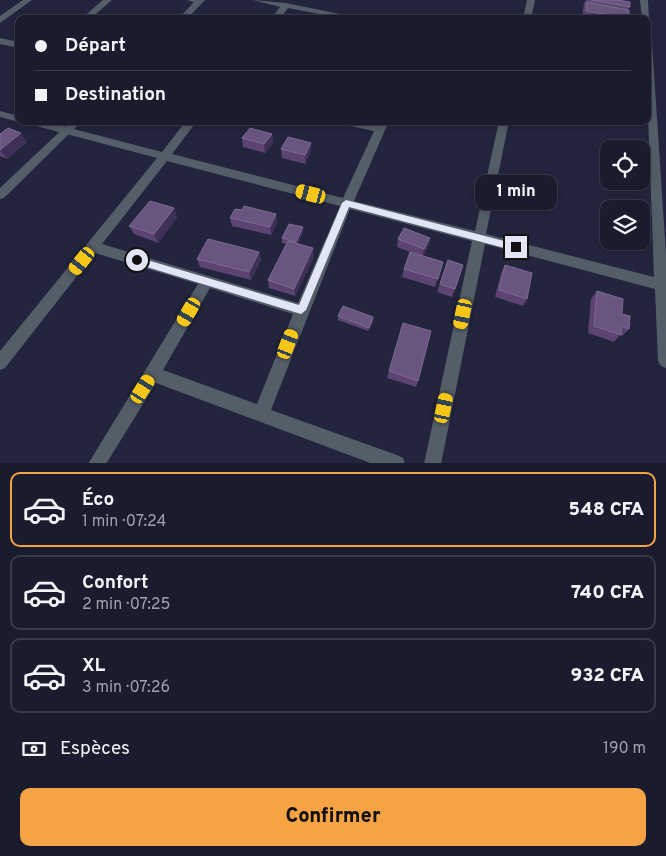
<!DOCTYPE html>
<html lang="fr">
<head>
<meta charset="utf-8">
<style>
	:root { --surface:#1a1c2e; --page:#232536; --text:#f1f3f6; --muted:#9fa1aa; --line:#383a4a; --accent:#f5a345 }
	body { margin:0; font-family:Overpass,sans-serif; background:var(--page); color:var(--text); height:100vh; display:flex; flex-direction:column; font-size:19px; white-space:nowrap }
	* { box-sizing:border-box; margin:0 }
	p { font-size:16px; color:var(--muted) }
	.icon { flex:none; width:28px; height:28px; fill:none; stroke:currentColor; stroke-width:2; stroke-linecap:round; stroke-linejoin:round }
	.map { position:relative; height:463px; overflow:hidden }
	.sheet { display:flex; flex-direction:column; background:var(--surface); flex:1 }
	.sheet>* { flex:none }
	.guide { position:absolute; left:15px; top:15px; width:636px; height:110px; border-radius:10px; box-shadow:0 2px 8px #0003,0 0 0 1px var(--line); display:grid; align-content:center; height:110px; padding:0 20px; background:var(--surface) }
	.fabs { position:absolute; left:600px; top:140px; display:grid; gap:10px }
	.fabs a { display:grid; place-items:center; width:50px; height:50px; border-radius:10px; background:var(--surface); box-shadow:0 2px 8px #0003,0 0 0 1px var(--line); font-size:25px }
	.end { position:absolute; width:22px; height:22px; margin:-11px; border:6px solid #e2e5f5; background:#111; box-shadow:0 0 0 2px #111 }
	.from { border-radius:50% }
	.bubble { position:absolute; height:35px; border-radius:10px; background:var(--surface); box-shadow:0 2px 8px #0003,0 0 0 1px var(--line); font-size:16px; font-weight:800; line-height:35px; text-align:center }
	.car { position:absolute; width:15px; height:30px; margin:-15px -8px; border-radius:6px; box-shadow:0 0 4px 1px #0007; background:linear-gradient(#f5c518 24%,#345 0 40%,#f5c518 0 76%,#345 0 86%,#f5c518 0) }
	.guide b { display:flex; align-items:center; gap:18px; height:48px; font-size:19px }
	.guide b+b { border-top:1px solid var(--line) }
	.guide i { width:12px; height:12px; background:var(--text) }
	ul { padding:9px 0 0; list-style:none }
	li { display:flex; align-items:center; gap:15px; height:75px; margin:0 10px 8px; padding:0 10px; border:2px solid var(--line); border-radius:10px }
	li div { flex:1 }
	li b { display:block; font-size:19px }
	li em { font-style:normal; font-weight:800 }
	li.on { border-color:var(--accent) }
	li>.icon { width:45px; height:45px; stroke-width:1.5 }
	.pay { display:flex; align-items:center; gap:12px; height:55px; padding:0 20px; font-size:19px }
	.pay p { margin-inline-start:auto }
	.action { display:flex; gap:10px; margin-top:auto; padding:10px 20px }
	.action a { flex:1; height:58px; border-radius:10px; background:var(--accent); color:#111; font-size:20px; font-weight:800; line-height:58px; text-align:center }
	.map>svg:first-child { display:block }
</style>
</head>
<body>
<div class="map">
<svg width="666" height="464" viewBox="0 0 666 464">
	<rect width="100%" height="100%" fill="#22253d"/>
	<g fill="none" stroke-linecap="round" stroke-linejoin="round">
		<!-- minor -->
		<g fill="#545e68" fill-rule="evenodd">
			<path d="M23,0H32L0,23V16Z"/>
			<path d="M103,0H112L90,19H81Z"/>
			<path d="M187,0H201L203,2L199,4Z"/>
			<path d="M253,0L286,3L364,19H345L288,8L280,19H271L280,7Z"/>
			<path d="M527,0H535L531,19H523Z"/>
			<path d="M640,0H648L649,21L648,19H642Z"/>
			<path d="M0,38L19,42V48L0,44Z"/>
			<path d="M648,40L652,43L666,254V368L661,366L658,361L655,289L485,244L441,464H424L472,241L350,209L271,410L397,455L403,458L405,464H373L156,383L106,464H88L198,284L95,253L5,368L0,370V351L157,158L25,123L24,121H43L162,152L186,121H197L172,154L343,198L374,131L341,124L336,121H359L377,125L379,121H389L354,201L475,231L499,121H509L486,234L654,277L648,115ZM167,161L340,206L298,303L102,244ZM210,288L293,314L257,404L163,370Z"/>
			<path d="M0,111L19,116V121H23L19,122L0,117Z"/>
		</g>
		<!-- tertiary -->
		<g fill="#545e68" fill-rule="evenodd">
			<path d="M196,0H205L187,19H178Z"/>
			<path d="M71,121H82L4,198L0,199V188Z"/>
		</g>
	</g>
	<!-- wall -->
	<g fill="#5c4372">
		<path d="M586,0H618L630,7L628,9L629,18V19H582L584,3Z"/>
		<path d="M0,134L27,142L7,159L0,156Z"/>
		<path d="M272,134L273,143L265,153L243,147L242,138Z"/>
		<path d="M281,149L311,151L305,164L282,158Z"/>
		<path d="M174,208L177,217L158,243L134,234L129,226Z"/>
		<path d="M242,210L276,214L277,222L271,235L232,226L230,218Z"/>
		<path d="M303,227V232L298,244L314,257L295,296L269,288L268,280L287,244L282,243V238Z"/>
		<path d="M430,238L428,246L423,256L443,262L435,287L402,277L404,269L410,252L397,247L398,239Z"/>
		<path d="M259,252L261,260L251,280L200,267L197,259Z"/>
		<path d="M448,260L455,289L452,297L437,292Z"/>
		<path d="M505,265L527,299L523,306L495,297L501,273Z"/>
		<path d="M597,291L622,314L629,329L622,336L620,335L614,342L588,333L591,299Z"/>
		<path d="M338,316L373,317V321L368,331L338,320Z"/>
		<path d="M389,371L418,381L416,387L387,378Z"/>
	</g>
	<!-- shaded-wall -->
	<g fill="#3f3057">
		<path d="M21,133L27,142L7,159L0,150Z"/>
		<path d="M272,134L273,143L265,153L264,144Z"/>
		<path d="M311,143V151L305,164V155Z"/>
		<path d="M174,208L177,217L158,243L154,234Z"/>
		<path d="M276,214L277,222L271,235L270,227Z"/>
		<path d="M303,227V232L297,247L296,242Z"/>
		<path d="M430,238L428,246L422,257L424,249Z"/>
		<path d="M313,248L314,257L295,296L294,289Z"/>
		<path d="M259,252L261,260L251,280L249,272Z"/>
	</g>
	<!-- building -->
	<g fill="#6a5580" stroke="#7d6b92">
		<path d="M591,0H618L630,2V7Z"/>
		<path d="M587,2L629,10V18L586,11Z"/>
		<path d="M8,128L21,133L0,150V134Z"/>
		<path d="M250,128L272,134L264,144L242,138Z"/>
		<path d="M288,137L311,143L305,155L281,149Z"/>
		<path d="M150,201L174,208L154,234L129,226Z"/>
		<path d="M244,206L276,214L270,227L230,218L235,209L242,210Z"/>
		<path d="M289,224L303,227L296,242L282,238Z"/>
		<path d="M404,228L430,238L424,249L398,239Z"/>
		<path d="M208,239L259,252L249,272L197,259Z"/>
		<path d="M288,241L313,248L294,289L268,280Z"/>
		<path d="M410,252L443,262L438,279L404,269Z"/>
		<path d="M448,260L463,265L455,289L440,284Z"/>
		<path d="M505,265L532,273L527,299L499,290Z"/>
		<path d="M597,291L623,299L622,314L630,316L629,329L621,326V335L594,326Z"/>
		<path d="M343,306L373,317L369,328L338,316Z"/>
		<path d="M403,323L431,331L418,381L389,371Z"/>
	</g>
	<!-- route -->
	<path fill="#e2e5f5" d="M346,200L516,244L520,247L516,251L349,207L306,310L301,314L137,264L133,260L137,257L299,305L342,203Z"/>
</svg>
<div class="fabs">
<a><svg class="icon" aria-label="locate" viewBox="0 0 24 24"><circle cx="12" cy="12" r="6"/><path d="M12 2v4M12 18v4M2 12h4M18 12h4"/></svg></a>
<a><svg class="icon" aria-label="layers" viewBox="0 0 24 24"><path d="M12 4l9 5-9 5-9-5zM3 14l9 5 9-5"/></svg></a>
</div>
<i class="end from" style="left:137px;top:260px"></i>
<i class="end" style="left:516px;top:247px"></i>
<div class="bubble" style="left:475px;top:175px;width:82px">1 min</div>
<i class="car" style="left:311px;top:194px;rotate:285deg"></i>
<i class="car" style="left:82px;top:261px;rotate:219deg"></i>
<i class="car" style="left:189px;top:312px;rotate:210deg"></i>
<i class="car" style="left:463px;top:314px;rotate:192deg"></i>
<i class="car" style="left:288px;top:344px;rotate:21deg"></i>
<i class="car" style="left:143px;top:389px;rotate:32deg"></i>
<i class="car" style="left:444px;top:408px;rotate:12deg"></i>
<div class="guide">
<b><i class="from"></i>Départ</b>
<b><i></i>Destination</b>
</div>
</div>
<section class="sheet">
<ul>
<li class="on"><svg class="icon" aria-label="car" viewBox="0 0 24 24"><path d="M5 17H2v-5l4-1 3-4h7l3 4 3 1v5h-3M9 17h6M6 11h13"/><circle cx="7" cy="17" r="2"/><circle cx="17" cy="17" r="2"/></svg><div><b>Éco</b><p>1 min · 07:24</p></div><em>548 CFA</em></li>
<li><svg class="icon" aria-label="car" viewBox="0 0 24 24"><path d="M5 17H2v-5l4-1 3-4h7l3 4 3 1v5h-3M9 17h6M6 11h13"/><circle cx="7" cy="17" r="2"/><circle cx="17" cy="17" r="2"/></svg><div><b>Confort</b><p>2 min · 07:25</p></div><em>740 CFA</em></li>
<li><svg class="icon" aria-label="car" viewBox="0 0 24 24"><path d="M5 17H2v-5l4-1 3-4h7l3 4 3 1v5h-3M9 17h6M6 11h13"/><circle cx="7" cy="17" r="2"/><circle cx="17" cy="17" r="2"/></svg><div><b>XL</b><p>3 min · 07:26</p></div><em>932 CFA</em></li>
</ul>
<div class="pay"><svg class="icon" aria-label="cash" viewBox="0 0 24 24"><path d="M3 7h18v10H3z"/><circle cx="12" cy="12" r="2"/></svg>Espèces<p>190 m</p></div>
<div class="action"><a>Confirmer</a></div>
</section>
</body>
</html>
